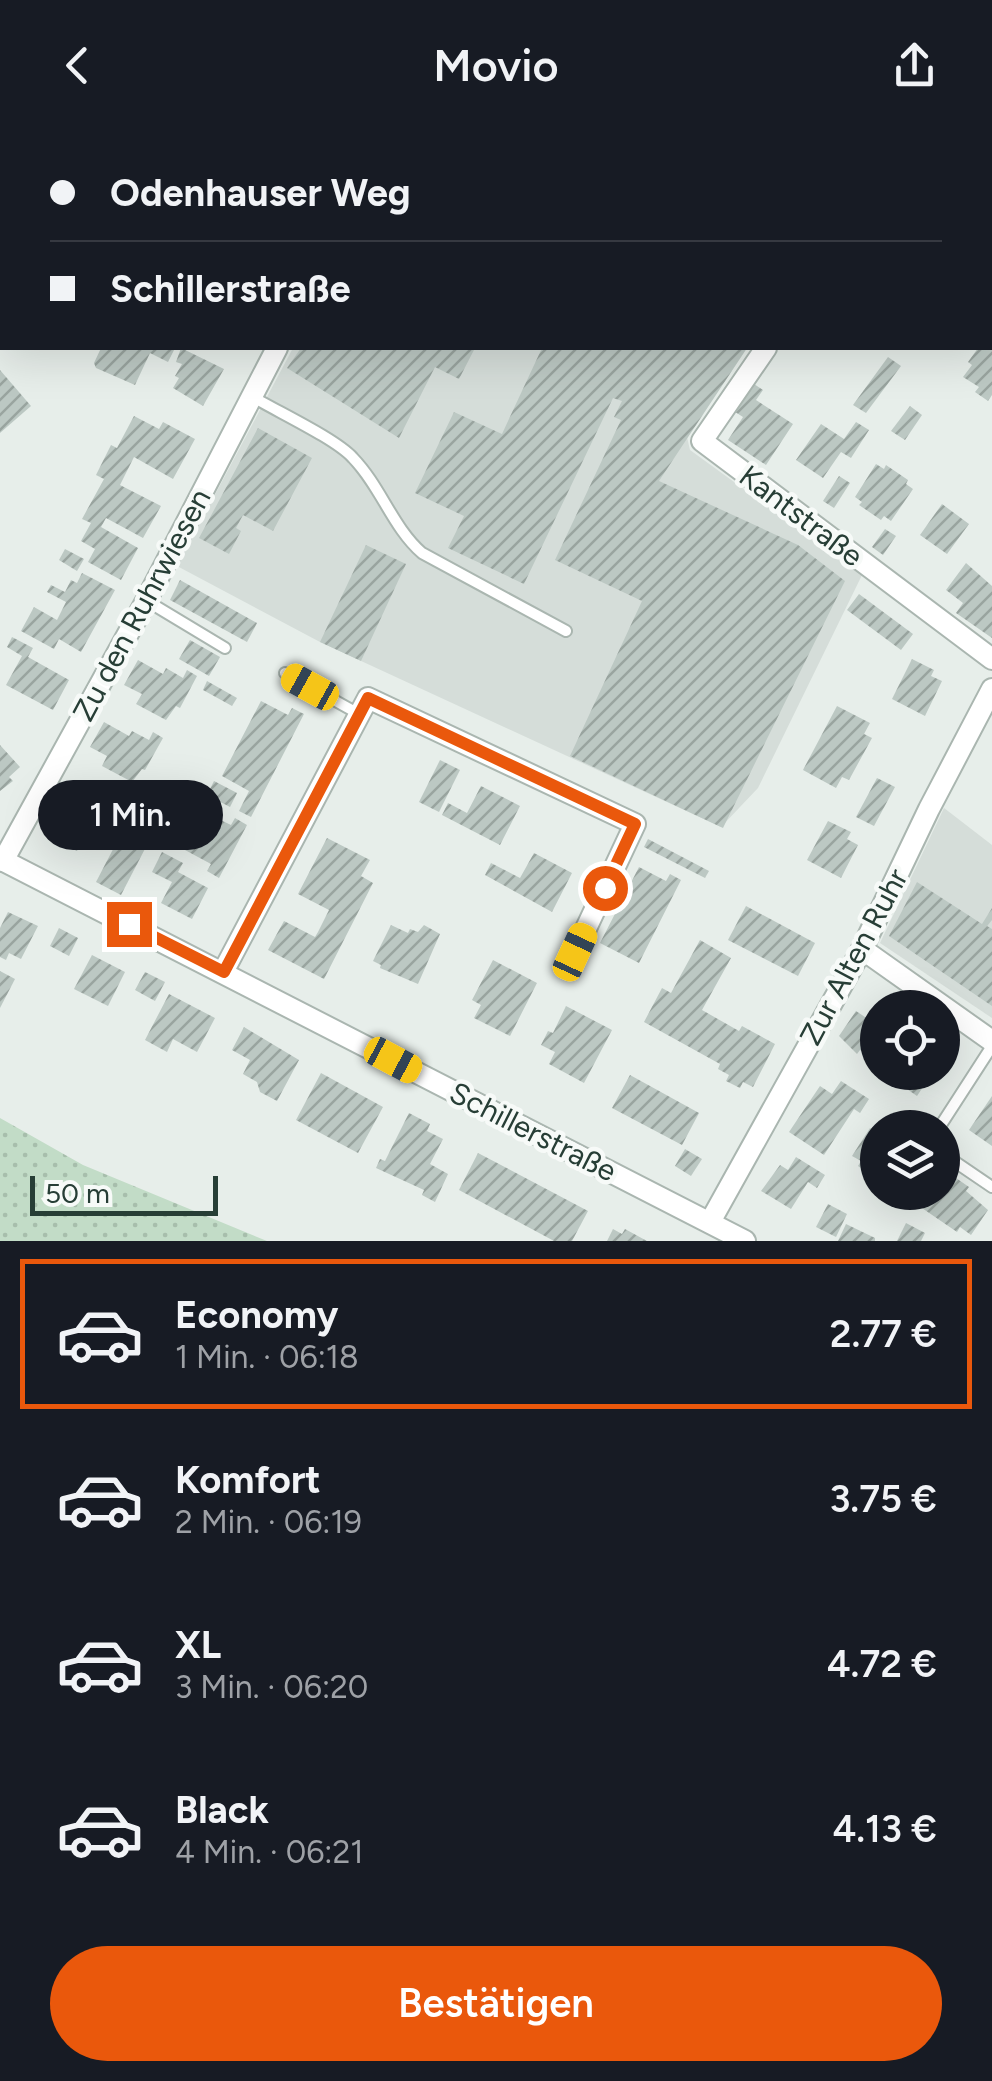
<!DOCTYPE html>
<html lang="de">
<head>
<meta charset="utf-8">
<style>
	:root { --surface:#171b24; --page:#20242c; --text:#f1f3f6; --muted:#9ea1a6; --line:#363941; --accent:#ea580c }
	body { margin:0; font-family:Figtree,sans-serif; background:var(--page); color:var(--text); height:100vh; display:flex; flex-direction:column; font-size:38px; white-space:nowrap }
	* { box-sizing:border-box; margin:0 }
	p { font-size:32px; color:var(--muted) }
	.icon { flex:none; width:55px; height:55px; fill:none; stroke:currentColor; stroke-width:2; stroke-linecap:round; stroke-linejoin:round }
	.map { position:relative; height:1111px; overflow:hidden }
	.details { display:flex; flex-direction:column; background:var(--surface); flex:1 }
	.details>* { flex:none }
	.hud { position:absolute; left:0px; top:0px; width:992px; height:220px; box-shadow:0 10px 40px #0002; display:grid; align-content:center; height:220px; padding:0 50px; background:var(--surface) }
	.fabs { position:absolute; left:860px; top:860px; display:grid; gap:20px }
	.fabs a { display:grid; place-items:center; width:100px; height:100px; border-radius:50%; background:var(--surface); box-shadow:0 10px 40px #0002; font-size:50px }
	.scale { position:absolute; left:30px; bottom:25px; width:188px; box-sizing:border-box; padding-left:10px; border:5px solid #273e36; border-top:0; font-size:28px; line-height:35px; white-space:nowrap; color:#273e36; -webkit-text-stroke:8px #f7faf8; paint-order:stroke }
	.end { position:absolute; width:45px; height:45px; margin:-22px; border:12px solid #ea580c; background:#fff; box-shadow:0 0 0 5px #fff }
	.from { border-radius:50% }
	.bubble { position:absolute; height:70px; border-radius:35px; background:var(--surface); box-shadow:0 10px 40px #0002; font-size:32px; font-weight:600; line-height:70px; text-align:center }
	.car { position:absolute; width:30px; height:60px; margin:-30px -15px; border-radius:12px; box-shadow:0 0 8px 2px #0007; background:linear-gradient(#f5c518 24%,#345 0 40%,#f5c518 0 76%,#345 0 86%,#f5c518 0) }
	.hud b { display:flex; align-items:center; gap:35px; height:95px; font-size:38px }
	.hud b+b { border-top:2px solid var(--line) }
	.hud i { width:25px; height:25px; background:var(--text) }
	ul { padding:18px 0 0; list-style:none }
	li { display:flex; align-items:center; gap:30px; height:150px; margin:0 20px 15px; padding:0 30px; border:5px solid transparent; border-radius:0px }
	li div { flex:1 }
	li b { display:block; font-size:38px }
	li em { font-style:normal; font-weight:600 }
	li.on { border-color:var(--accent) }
	li>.icon { width:90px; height:90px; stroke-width:1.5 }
	.action { display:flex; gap:20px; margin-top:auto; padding:20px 50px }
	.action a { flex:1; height:115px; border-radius:60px; background:var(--accent); color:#fff; font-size:40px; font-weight:600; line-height:115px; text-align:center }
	header { display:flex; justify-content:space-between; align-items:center; height:130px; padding:0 50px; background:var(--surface); font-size:45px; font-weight:600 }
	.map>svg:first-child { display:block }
</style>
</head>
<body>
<header><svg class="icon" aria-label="back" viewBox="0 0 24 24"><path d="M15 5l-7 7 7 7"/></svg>Movio<svg class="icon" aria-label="share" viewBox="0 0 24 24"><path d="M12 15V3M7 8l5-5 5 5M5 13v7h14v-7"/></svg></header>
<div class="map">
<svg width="992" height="1111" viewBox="0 0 992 1111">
	<defs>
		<pattern id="grass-dots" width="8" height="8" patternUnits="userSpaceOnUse" patternTransform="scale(2.5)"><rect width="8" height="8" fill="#c2dcc7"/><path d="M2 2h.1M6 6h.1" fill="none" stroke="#a7beac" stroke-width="1.8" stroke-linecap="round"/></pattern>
		<pattern id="building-hatch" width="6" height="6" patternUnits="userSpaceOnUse" patternTransform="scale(2.5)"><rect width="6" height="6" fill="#bcc8c3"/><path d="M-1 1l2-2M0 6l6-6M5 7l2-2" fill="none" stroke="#99a49f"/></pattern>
	</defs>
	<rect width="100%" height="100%" fill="#e7eeea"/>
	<!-- built -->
	<g fill="#d5ddd9">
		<path d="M293,218H747L687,307L690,320L862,445L758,658L721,697L320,512L177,436Z"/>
		<path d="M944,678L992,715V888L880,813Z"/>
	</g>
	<!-- grass -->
	<path fill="url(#grass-dots)" d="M0,988L83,1035L267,1111H0Z"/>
	<!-- building -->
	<g fill="url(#building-hatch)">
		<path d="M101,218H175L168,232L150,223L135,255L96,238L94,233Z"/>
		<path d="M181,218L224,239L203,276L173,258L179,248L175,246L182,234L176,232Z"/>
		<path d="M301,218H475L459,249L435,237L399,308L287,238Z"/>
		<path d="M542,218H747L659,351L798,415L845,451L723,698L570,626L642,471L555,430L621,290L614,287L622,271L613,268L524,454L448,418L464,386L415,363L454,282L502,304Z"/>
		<path d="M978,218H992V265L988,271L975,262L979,257L963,247L972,235L968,232Z"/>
		<path d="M888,227L901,236L866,283L853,275Z"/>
		<path d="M0,240L31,276L0,303Z"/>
		<path d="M751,252L763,260L756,270L793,294L766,335L728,310L743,287L732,280Z"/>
		<path d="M910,276L922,285L905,310L891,301Z"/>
		<path d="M134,286L159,299L163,292L195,309L173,349L134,327L120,355L161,376L143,408L106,388L101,397L138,418L121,450L88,432L95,419L81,411L91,393L82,389L104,349L96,345L111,315L117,318Z"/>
		<path d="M856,292L869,300L851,328L841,322L823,348L796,330L821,294L844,309Z"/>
		<path d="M258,298L312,328L273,401L243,385L236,398L241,401L229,424L199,408Z"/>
		<path d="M876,334L884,339L886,335L908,350L906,354L913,359L891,391L884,386L881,390L859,375L862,372L855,367Z"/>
		<path d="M839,346L850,353L834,378L823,371Z"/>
		<path d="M942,374L969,394L947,424L920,405Z"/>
		<path d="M885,399L896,406L883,425L872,417Z"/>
		<path d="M366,415L406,434L361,531L320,512Z"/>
		<path d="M65,419L84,429L77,441L59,430Z"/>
		<path d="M966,433L992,456V508L956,483L963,473L946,460Z"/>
		<path d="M82,443L115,460L81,522L59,509L54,519L21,501L34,477L57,490L66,472L47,462L51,455L65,462L71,450L77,453Z"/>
		<path d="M180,450L257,493L247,512L170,470Z"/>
		<path d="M859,464L913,504L901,520L847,480Z"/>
		<path d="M12,507L33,518L28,527L69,550L53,580L6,555L22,526L7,517Z"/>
		<path d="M190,510L220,527L209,546L179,529Z"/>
		<path d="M912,529L934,540L931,546L942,551L925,586L892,569Z"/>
		<path d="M138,530L163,544L166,538L183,548L187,540L197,546L180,578L176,576L166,590L136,574L142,564L124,555Z"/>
		<path d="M207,551L237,568L232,576L203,560Z"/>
		<path d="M261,571L288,585L292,578L304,584L251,687L239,681L249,661L222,646Z"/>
		<path d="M837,576L870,593L864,604L872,608L849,650L842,647L836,658L803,640Z"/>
		<path d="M104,592L129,606L132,601L149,610L153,602L163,608L145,640L142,639L132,652L102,636L107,626L90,617Z"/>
		<path d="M0,615L20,637L9,647L13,651L0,661Z"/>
		<path d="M440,630L460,640L439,682L419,672Z"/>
		<path d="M877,648L895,657L874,696L856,687Z"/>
		<path d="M214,651L237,663L230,677L207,665Z"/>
		<path d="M481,656L520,676L500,715L442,685L448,673L467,683Z"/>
		<path d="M122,661L151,677L146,687L116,671Z"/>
		<path d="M65,673L94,688L77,721L48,706Z"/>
		<path d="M204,682L231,695L235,688L247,695L219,748L207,741L211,734L185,720Z"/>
		<path d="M828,691L851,702L847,709L858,715L841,748L807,730Z"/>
		<path d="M123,700L148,713L121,765L96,752Z"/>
		<path d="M327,708L370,730L361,746L373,753L324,849L268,820L284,791L315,807L318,802L329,780L298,764Z"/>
		<path d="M648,709L709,741L705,748L644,717Z"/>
		<path d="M162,722L183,733L178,742L208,758L192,789L161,773L172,752L152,742Z"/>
		<path d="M534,723L572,743L552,782L485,745L491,733L520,748Z"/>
		<path d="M639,737L666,751L670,744L681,750L639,833L600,813Z"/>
		<path d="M917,752L982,794L992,778V790L987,796L992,799V876L889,806Z"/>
		<path d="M746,776L815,813L798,846L728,810Z"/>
		<path d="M8,782L38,796L21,829L9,823L6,830L0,827V798Z"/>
		<path d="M391,795L408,803L410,799L418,802L424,795L440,804L418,854L380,838L381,835L373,831Z"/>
		<path d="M59,798L78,808L69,826L50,816Z"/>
		<path d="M700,810L731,828L702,880L739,901L742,896L775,914L753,957L743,952L740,958L726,951L729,945L718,939L720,934L644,892L662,858L671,863Z"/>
		<path d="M92,825L125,842L108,876L74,859Z"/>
		<path d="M493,830L537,853L510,906L474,888L481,875L472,870Z"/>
		<path d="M0,841L15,849L0,878Z"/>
		<path d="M145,842L165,852L155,871L135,860Z"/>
		<path d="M169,864L215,888L197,922L173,909L167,922L145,910Z"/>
		<path d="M566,876L612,900L584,953L549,934L555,922L541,915L548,901L553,903Z"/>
		<path d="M856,881L871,891L878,881V915L870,927L860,920L857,924L839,906Z"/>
		<path d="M244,897L299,930L277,971L260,962L257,952L243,944L250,930L232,920Z"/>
		<path d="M894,942H933L917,966L891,948Z"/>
		<path d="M321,943L383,977L358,1023L296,990Z"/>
		<path d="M630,945L699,983L682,1015L612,978Z"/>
		<path d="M841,951L869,969L860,983L854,979L824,1025L789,1002L820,956L832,964Z"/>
		<path d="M992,966V1016L969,1000Z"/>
		<path d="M409,983L430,994L427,1001L443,1009L430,1034L448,1044L435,1072L422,1065L424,1060L376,1038L380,1029L385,1031Z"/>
		<path d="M870,998L878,1002V1050L858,1036L861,1031L852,1026Z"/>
		<path d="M685,1019L702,1029L691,1046L675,1036Z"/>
		<path d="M478,1023L588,1081L572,1111H554L459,1060Z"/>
		<path d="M796,1027L825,1045L817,1058L808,1052L791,1079L761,1061L780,1035L788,1040Z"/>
		<path d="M942,1045L953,1052L956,1048L969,1057L966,1061L988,1080L971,1105L960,1097L957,1102L919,1076L928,1062H942Z"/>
		<path d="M828,1074L847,1084L836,1107L816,1097Z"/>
		<path d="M906,1093L925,1103L921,1111H897Z"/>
		<path d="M846,1094L875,1108V1111H838Z"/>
		<path d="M613,1099L622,1104L625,1099L647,1111H607Z"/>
	</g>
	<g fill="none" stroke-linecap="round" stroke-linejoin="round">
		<!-- service casing -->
		<g stroke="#aab6b0" stroke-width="14">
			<g id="service">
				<path d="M253,267C278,282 336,309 353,328C381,357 393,398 422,423L566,501"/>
				<path d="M147,471L225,518"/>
				<path d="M285,543L359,584"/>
				<path d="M939,998L992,916"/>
				<path d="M942,1023L992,1057"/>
			</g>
		</g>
		<!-- minor casing -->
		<g stroke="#aab6b0" stroke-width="24">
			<g id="minor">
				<path d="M418,2L420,0"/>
				<path d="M766,218L702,311L992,529"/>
				<path d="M0,729L745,1111"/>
				<path d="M3,731L146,471L277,218"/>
				<path d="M862,819L992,911"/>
				<path d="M223,842L368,568L635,694L575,822"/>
				<path d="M710,1092L862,819L929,679L992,559"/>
			</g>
		</g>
		<!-- tertiary casing -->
		<g stroke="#aab6b0" stroke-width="29">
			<g id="tertiary">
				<path d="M834,0L837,2"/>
				<path d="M990,133L992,135"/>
			</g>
		</g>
		<!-- service -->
		<use href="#service" stroke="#fff" stroke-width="10"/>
		<!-- minor -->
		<use href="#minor" stroke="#fff" stroke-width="20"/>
		<!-- tertiary -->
		<use href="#tertiary" stroke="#fff" stroke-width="25"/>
	</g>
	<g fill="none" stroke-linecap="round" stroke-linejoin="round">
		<!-- route -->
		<path stroke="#ea580c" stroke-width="12" d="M129,794L224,842L368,568L635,694L605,758"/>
	</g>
	<g text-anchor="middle" stroke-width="9" stroke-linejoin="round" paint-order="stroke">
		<!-- street labels -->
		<g font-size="30" fill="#273e36" stroke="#f7faf8">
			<text transform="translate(801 386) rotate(37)" y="10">Kantstraße</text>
			<text transform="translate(142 475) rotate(-62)" y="10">Zu den Ruhrwiesen</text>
			<text transform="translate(854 827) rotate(-62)" y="10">Zur Alten Ruhr</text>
			<text transform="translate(533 1002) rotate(27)" y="10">Schillerstraße</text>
		</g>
	</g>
</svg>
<div class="fabs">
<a><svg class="icon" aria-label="locate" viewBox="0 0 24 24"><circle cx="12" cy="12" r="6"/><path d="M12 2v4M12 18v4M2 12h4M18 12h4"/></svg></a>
<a><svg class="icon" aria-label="layers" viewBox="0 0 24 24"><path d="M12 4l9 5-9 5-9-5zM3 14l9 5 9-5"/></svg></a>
</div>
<div class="scale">50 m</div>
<i class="end from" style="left:605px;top:758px"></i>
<i class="end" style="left:129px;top:794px"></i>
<div class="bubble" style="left:38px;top:650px;width:185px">1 Min.</div>
<i class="car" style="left:310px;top:557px;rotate:299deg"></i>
<i class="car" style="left:575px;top:822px;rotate:25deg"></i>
<i class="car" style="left:393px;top:930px;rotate:118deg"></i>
<div class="hud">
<b><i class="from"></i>Odenhauser Weg</b>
<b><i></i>Schillerstraße</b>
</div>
</div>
<section class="details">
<ul>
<li class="on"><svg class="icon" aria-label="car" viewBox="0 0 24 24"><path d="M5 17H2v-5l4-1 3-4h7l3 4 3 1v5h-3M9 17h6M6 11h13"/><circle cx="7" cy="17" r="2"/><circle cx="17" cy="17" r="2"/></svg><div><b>Economy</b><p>1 Min. · 06:18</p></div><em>2.77 €</em></li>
<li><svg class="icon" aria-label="car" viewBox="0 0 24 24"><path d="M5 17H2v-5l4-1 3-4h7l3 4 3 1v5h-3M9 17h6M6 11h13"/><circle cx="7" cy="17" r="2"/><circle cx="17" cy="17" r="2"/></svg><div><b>Komfort</b><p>2 Min. · 06:19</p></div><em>3.75 €</em></li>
<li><svg class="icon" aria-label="car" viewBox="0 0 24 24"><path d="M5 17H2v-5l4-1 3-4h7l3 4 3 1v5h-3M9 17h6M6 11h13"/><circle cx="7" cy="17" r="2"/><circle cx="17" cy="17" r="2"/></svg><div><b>XL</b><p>3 Min. · 06:20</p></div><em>4.72 €</em></li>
<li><svg class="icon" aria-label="car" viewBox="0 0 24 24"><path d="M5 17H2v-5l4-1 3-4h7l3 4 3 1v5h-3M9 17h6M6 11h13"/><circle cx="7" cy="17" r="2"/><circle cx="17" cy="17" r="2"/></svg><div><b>Black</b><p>4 Min. · 06:21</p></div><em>4.13 €</em></li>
</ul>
<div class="action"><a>Bestätigen</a></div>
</section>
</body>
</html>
